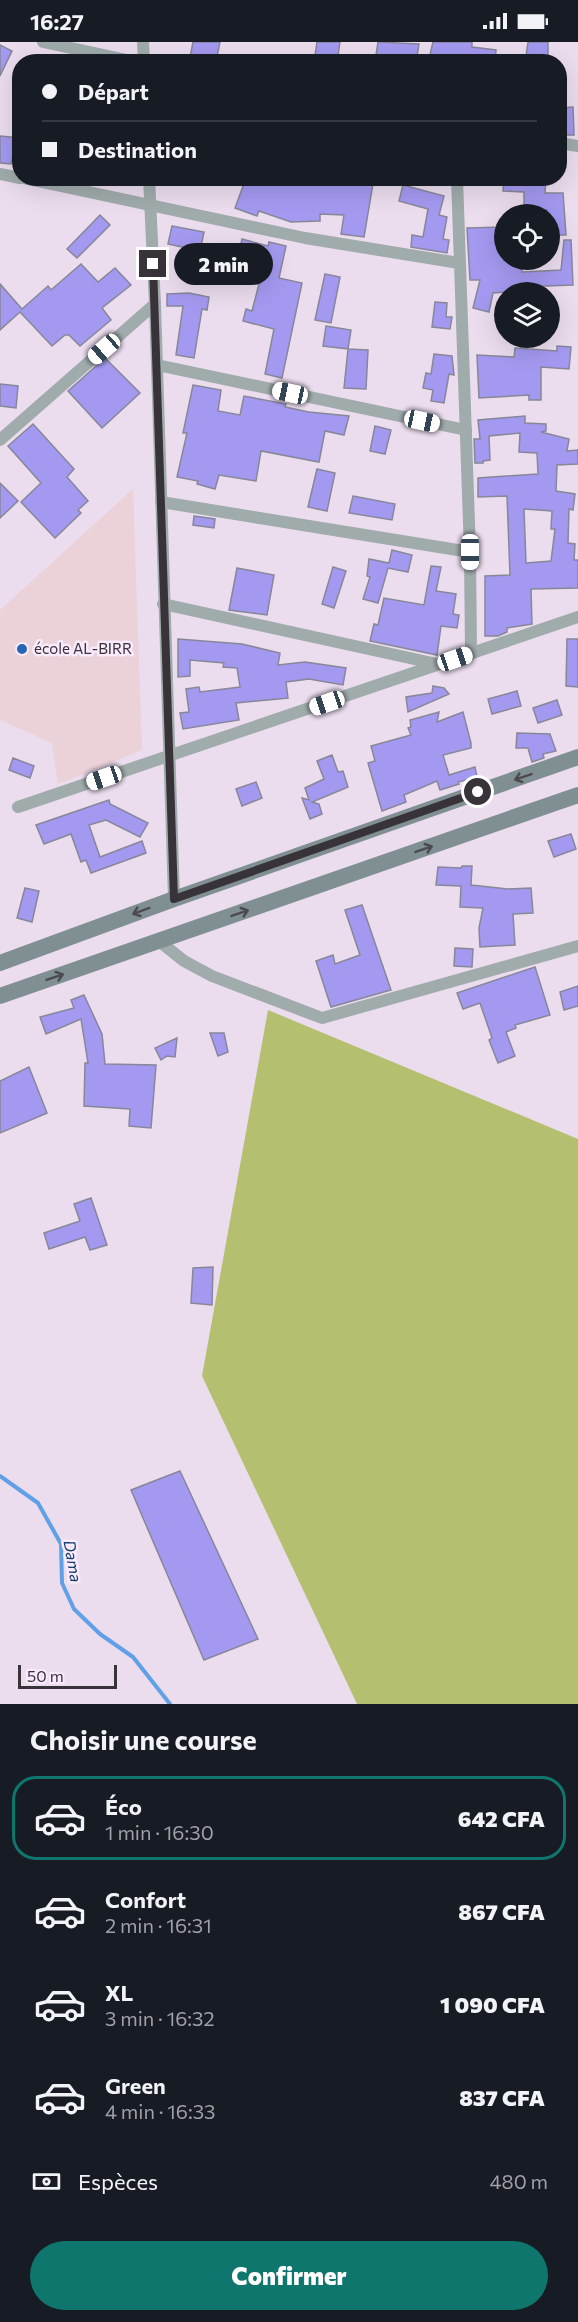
<!DOCTYPE html>
<html lang="fr">
<head>
<meta charset="utf-8">
<style>
	:root { --surface:#171b24; --page:#242831; --text:#f1f3f6; --muted:#9ea1a6; --line:#363941; --accent:#0f766e }
	body { margin:0; font-family:Commissioner,sans-serif; background:var(--page); color:var(--text); height:100vh; display:flex; flex-direction:column; font-size:22px; white-space:nowrap }
	* { box-sizing:border-box; margin:0 }
	p { font-size:20px; color:var(--muted) }
	.icon { flex:none; width:33px; height:33px; fill:none; stroke:currentColor; stroke-width:2; stroke-linecap:round; stroke-linejoin:round }
	.map { position:relative; height:1662px; overflow:hidden }
	.sheet { display:flex; flex-direction:column; background:var(--surface); flex:1 }
	.sheet>* { flex:none }
	.banner { position:absolute; left:12px; top:12px; width:555px; height:132px; border-radius:24px; box-shadow:0 6px 24px #0002; display:grid; align-content:center; height:132px; padding:0 30px; background:var(--surface) }
	.fabs { position:absolute; left:494px; top:162px; display:grid; gap:12px }
	.fabs a { display:grid; place-items:center; width:66px; height:66px; border-radius:50%; background:var(--surface); box-shadow:0 6px 24px #0002; font-size:30px }
	.scale { position:absolute; left:18px; bottom:15px; width:99px; box-sizing:border-box; padding-left:6px; border:3px solid #383239; border-top:0; font-size:16px; line-height:21px; white-space:nowrap; color:#383239; -webkit-text-stroke:4px #f9eafc; paint-order:stroke }
	.end { position:absolute; width:27px; height:27px; margin:-14px; border:8px solid #383239; background:#fff; box-shadow:0 0 0 3px #fff }
	.from { border-radius:50% }
	.bubble { position:absolute; height:42px; border-radius:21px; background:var(--surface); box-shadow:0 6px 24px #0002; font-size:20px; font-weight:800; line-height:42px; text-align:center }
	.car { position:absolute; width:18px; height:36px; margin:-18px -9px; border-radius:8px; box-shadow:0 0 4px 2px #0007; background:linear-gradient(#fff 24%,#345 0 40%,#fff 0 76%,#345 0 86%,#fff 0) }
	.banner b { display:flex; align-items:center; gap:21px; height:57px; font-size:22px }
	.banner b+b { border-top:2px solid var(--line) }
	.banner i { width:15px; height:15px; background:var(--text) }
	ul { padding:0; list-style:none }
	li { display:flex; align-items:center; gap:18px; height:84px; margin:0 12px 9px; padding:0 18px; border:3px solid transparent; border-radius:24px }
	li div { flex:1 }
	li b { display:block; font-size:22px }
	li em { font-style:normal; font-weight:800 }
	li.selected { border-color:var(--accent) }
	li>.icon { width:54px; height:54px; stroke-width:1.5 }
	h2 { padding:0 30px; font-size:27px; line-height:72px }
	.pay { display:flex; align-items:center; gap:15px; height:66px; padding:0 30px; font-size:22px }
	.pay p { margin-inline-start:auto }
	.action { display:flex; gap:12px; margin-top:auto; padding:12px 30px }
	.action a { flex:1; height:69px; border-radius:36px; background:var(--accent); color:#fff; font-size:24px; font-weight:800; line-height:69px; text-align:center }
	.status { display:flex; justify-content:space-between; align-items:center; height:42px; padding:0 30px; background:var(--surface); direction:ltr }
	.status svg { height:16px; fill:currentColor }
	.map>svg:first-child { display:block }
</style>
</head>
<body>
<div class="status"><b>16:27</b><svg viewBox="0 0 49 12"><path d="M0 12V9h3v3zM5 12V6h3v6zM10 12V3h3v9zM15 12V0h3v12zM26 1h20v11H26zM47 4h2v5h-2z"/></svg></div>
<div class="map">
<svg width="578" height="1662" viewBox="0 0 578 1662">
	<rect width="100%" height="100%" fill="#ebddee"/>
	<!-- commercial -->
	<path fill="#ebd1d8" d="M133,447L142,708L58,742L52,701L0,678V568Z"/>
	<!-- green -->
	<path fill="#b5bf70" d="M268,968L578,1097V1662H357L202,1334Z"/>
	<g fill="none" stroke-linecap="round" stroke-linejoin="round">
		<!-- stream -->
		<path stroke="#61a0e6" stroke-width="4" d="M0,1434L38,1461L61,1502L62,1541L74,1567L100,1592L133,1615L170,1662"/>
	</g>
	<!-- building -->
	<g fill="#a399f0" stroke="#878799" stroke-width="1.5" fill-rule="evenodd">
		<path d="M193,0H220L216,20H189Z"/>
		<path d="M317,0H340L337,20H314Z"/>
		<path d="M378,0L419,2L416,20H375Z"/>
		<path d="M433,0H472V5L496,8L495,20H449V17L430,13Z"/>
		<path d="M528,0H548V17L526,14Z"/>
		<path d="M0,3L12,9L0,34Z"/>
		<path d="M573,65L574,93H561L560,66Z"/>
		<path d="M0,94L20,96V113H13L11,122L0,121Z"/>
		<path d="M246,136H303L318,141L319,136H374L364,195L341,192L344,173L320,172V179L291,180L259,169L257,174L235,166Z"/>
		<path d="M504,136H546L545,151H563L566,193H549L547,168H524V150L503,149Z"/>
		<path d="M403,143L444,154L439,173L447,175L443,197L449,198L447,211L411,205L412,193L423,195L428,167L399,159Z"/>
		<path d="M100,173L110,183L77,216L67,207Z"/>
		<path d="M172,184L204,190L200,209L168,202Z"/>
		<path d="M504,185V218H521L522,230L561,228L564,198H571L573,243L518,245L519,249L493,251L489,270L473,266L480,238H470L467,186Z"/>
		<path d="M242,197L268,204L269,200L286,204L279,236L302,241L282,336L265,332L274,287L243,279L246,267L252,269L260,238L234,232Z"/>
		<path d="M81,222L98,240L115,226L131,243L102,266L111,278L80,304L69,293H65L52,304L20,270L0,288V242L22,267L48,244L51,248Z"/>
		<path d="M325,232L340,235L331,281L315,278Z"/>
		<path d="M189,251L209,255L207,268L202,267L194,316L176,313L183,264H167V252Z"/>
		<path d="M435,260L447,261L446,275H452L450,287L432,285Z"/>
		<path d="M326,284L351,288L348,307L368,308L366,347L344,346L348,307L323,304Z"/>
		<path d="M557,304L571,305L569,327L541,325V358H529V353L479,356L477,313L514,315L515,306L557,309Z"/>
		<path d="M434,312L452,314L454,333L449,332L444,361L431,359L433,348L423,346L426,331L431,332Z"/>
		<path d="M105,316L140,351L102,386L68,349Z"/>
		<path d="M0,342L18,344L16,366L0,364Z"/>
		<path d="M193,343L221,348L218,369L240,373L244,354L286,362L285,365L309,370L349,374L344,393L325,389L319,420L261,409L256,439L219,433L215,447L197,442L198,439L177,435L187,391H183Z"/>
		<path d="M525,374V381L546,382V389L541,390L569,397L567,409L578,408V422L557,423L556,449L575,452L573,468L569,467L568,501L575,502L574,518H578V546L531,547L532,582L507,586V590L498,594H485V534L510,533L507,454L478,455V436L538,432L537,411L519,410L520,391L489,394L490,418L483,419V421H475L474,397H480L478,378ZM524,467L552,469L551,487H555L551,519L526,521Z"/>
		<path d="M33,382L74,427L67,435L88,459L78,468L81,471L55,496L21,460L41,441L8,404Z"/>
		<path d="M375,384L391,388L385,412L370,409Z"/>
		<path d="M317,427L335,431L327,469L308,465Z"/>
		<path d="M0,441L18,459L0,476Z"/>
		<path d="M353,454L395,462L392,478L349,471Z"/>
		<path d="M194,474L215,477L214,486L193,483Z"/>
		<path d="M392,508L412,513L408,530L388,526L378,561L363,557L370,535L367,534L369,517L389,521Z"/>
		<path d="M431,524L441,525L436,549L456,552L453,572L459,573L457,586L441,584L437,613L370,599L374,582L378,583L384,556L424,563Z"/>
		<path d="M333,525L346,529L334,566L322,562Z"/>
		<path d="M237,526L274,533L267,573L229,568Z"/>
		<path d="M178,597L242,602L267,608L280,611L278,623L305,620L346,626L343,643L309,637L286,640L288,656L236,661L239,678L183,687L180,671L189,670L186,647L199,645L200,650L240,645L237,626L223,625L224,621L190,618V634L178,635Z"/>
		<path d="M567,597H578V645L566,644Z"/>
		<path d="M433,644L444,646L449,652L408,670L406,655L432,651Z"/>
		<path d="M517,649L521,664L492,672L488,657Z"/>
		<path d="M557,658L562,673L538,681L533,666Z"/>
		<path d="M439,670L437,680L463,670L471,701V706L443,713L449,733L475,725L477,735L458,740L459,742L440,748L437,739L404,753L406,760L382,769L368,721L375,719L371,704L411,693L408,686L411,685L410,678Z"/>
		<path d="M517,691L550,692L556,709L543,712L544,716L532,720L528,706H516Z"/>
		<path d="M332,713L338,730L343,729L348,745L312,760L319,762L322,772L310,777L302,756L309,758L305,746L324,737L317,719Z"/>
		<path d="M13,716L34,724L30,736L9,728Z"/>
		<path d="M256,740L262,756L242,764L236,747Z"/>
		<path d="M109,758L110,762L148,781L140,795L106,778L89,783L100,815L142,799L146,811L91,831L86,818L81,820L71,792L44,802L36,783Z"/>
		<path d="M571,792L576,807L554,815L548,799Z"/>
		<path d="M462,824H472L471,843L508,847L531,846L533,871L513,872L515,903L480,905L479,886L483,866L460,865L461,844L436,843L438,825L461,826Z"/>
		<path d="M25,846L39,849L32,880L17,876Z"/>
		<path d="M362,863L391,948L331,965L316,919L333,913L335,922L360,913L345,868Z"/>
		<path d="M455,906L473,907L472,925L454,924Z"/>
		<path d="M535,925L550,973L515,983L516,986L506,990L515,1014L498,1021L489,998L492,996L480,961L463,967L457,951Z"/>
		<path d="M578,944V964L564,968L560,950Z"/>
		<path d="M84,953L102,992L105,1022L156,1023L151,1086L129,1084L130,1067L84,1064L85,1021H88L81,977L46,992L40,975L74,966L71,958Z"/>
		<path d="M210,991H224L228,1010L218,1014Z"/>
		<path d="M177,996L175,1015L167,1014L161,1018L155,1006Z"/>
		<path d="M29,1025L47,1071L0,1091V1039Z"/>
		<path d="M91,1156L107,1203L90,1208L85,1195L49,1207L44,1191L80,1179L74,1162Z"/>
		<path d="M213,1225L212,1263L191,1261L193,1226Z"/>
		<path d="M180,1429L258,1597L204,1618L131,1448Z"/>
	</g>
	<g fill="none" stroke-linecap="round" stroke-linejoin="round">
		<!-- street -->
		<g stroke="#a0abac" stroke-width="12">
			<path d="M43,0L136,20"/>
			<path d="M143,0L144,20"/>
			<path d="M560,101L578,104"/>
			<path d="M0,132L20,136"/>
			<path d="M23,136L305,196L459,221"/>
			<path d="M149,136L155,262L174,857"/>
			<path d="M457,136L470,510L471,612"/>
			<path d="M157,323L466,388"/>
			<path d="M0,398L155,262"/>
			<path d="M161,460L470,510"/>
			<path d="M163,562L437,622"/>
			<path d="M18,765L578,575"/>
			<path d="M159,899L184,919L212,934L322,976L578,904"/>
		</g>
		<!-- secondary -->
		<g stroke="#809092" stroke-width="16">
			<path d="M0,921L174,857L578,715"/>
			<path d="M0,954L578,753"/>
		</g>
	</g>
	<!-- one-way arrows -->
	<defs><path id="oneway-shaft" d="M-6 0H5M1.5-3L5.5 0L1.5 3" fill="none" stroke-width="1.6" stroke-linecap="round" stroke-linejoin="round" transform="scale(1.5)"/></defs>
	<g stroke="#4a4a4f">
		<use href="#oneway-shaft" transform="translate(523 735) rotate(161)"/>
		<use href="#oneway-shaft" transform="translate(424 807) rotate(-19)"/>
		<use href="#oneway-shaft" transform="translate(141 869) rotate(160)"/>
		<use href="#oneway-shaft" transform="translate(240 871) rotate(-19)"/>
		<use href="#oneway-shaft" transform="translate(55 935) rotate(-19)"/>
	</g>
	<g fill="none" stroke-linecap="round" stroke-linejoin="round">
		<!-- route -->
		<path stroke="#383239" stroke-width="8" d="M153,222L174,857L478,750"/>
	</g>
	<!-- markers -->
	<circle fill="#2565b7" stroke="#f9eafc" stroke-width="2" cx="22" cy="607" r="6"/>
	<g text-anchor="middle" stroke-width="5" stroke-linejoin="round" paint-order="stroke">
		<!-- poi labels -->
		<g font-size="15" fill="#383239" stroke="#f9eafc" text-anchor="start">
			<text x="34" y="612">école AL-BIRR</text>
		</g>
		<!-- water labels -->
		<g font-size="16" font-style="italic" fill="#113e6b" stroke="#f9eafc">
			<text transform="translate(73 1519) rotate(80)" y="6">Dama</text>
		</g>
	</g>
</svg>
<div class="fabs">
<a><svg class="icon" aria-label="locate" viewBox="0 0 24 24"><circle cx="12" cy="12" r="6"/><path d="M12 2v4M12 18v4M2 12h4M18 12h4"/></svg></a>
<a><svg class="icon" aria-label="layers" viewBox="0 0 24 24"><path d="M12 4l9 5-9 5-9-5zM3 14l9 5 9-5"/></svg></a>
</div>
<div class="scale">50 m</div>
<i class="end from" style="left:478px;top:750px"></i>
<i class="end" style="left:153px;top:222px"></i>
<div class="bubble" style="left:174px;top:201px;width:99px">2 min</div>
<i class="car" style="left:104px;top:307px;rotate:229deg"></i>
<i class="car" style="left:290px;top:351px;rotate:282deg"></i>
<i class="car" style="left:422px;top:379px;rotate:102deg"></i>
<i class="car" style="left:470px;top:510px;rotate:180deg"></i>
<i class="car" style="left:455px;top:617px;rotate:71deg"></i>
<i class="car" style="left:327px;top:661px;rotate:251deg"></i>
<i class="car" style="left:104px;top:736px;rotate:251deg"></i>
<div class="banner">
<b><i class="from"></i>Départ</b>
<b><i></i>Destination</b>
</div>
</div>
<section class="sheet">
<h2>Choisir une course</h2>
<ul>
<li class="selected"><svg class="icon" aria-label="car" viewBox="0 0 24 24"><path d="M5 17H2v-5l4-1 3-4h7l3 4 3 1v5h-3M9 17h6M6 11h13"/><circle cx="7" cy="17" r="2"/><circle cx="17" cy="17" r="2"/></svg><div><b>Éco</b><p>1 min · 16:30</p></div><em>642 CFA</em></li>
<li><svg class="icon" aria-label="car" viewBox="0 0 24 24"><path d="M5 17H2v-5l4-1 3-4h7l3 4 3 1v5h-3M9 17h6M6 11h13"/><circle cx="7" cy="17" r="2"/><circle cx="17" cy="17" r="2"/></svg><div><b>Confort</b><p>2 min · 16:31</p></div><em>867 CFA</em></li>
<li><svg class="icon" aria-label="car" viewBox="0 0 24 24"><path d="M5 17H2v-5l4-1 3-4h7l3 4 3 1v5h-3M9 17h6M6 11h13"/><circle cx="7" cy="17" r="2"/><circle cx="17" cy="17" r="2"/></svg><div><b>XL</b><p>3 min · 16:32</p></div><em>1 090 CFA</em></li>
<li><svg class="icon" aria-label="car" viewBox="0 0 24 24"><path d="M5 17H2v-5l4-1 3-4h7l3 4 3 1v5h-3M9 17h6M6 11h13"/><circle cx="7" cy="17" r="2"/><circle cx="17" cy="17" r="2"/></svg><div><b>Green</b><p>4 min · 16:33</p></div><em>837 CFA</em></li>
</ul>
<div class="pay"><svg class="icon" aria-label="cash" viewBox="0 0 24 24"><path d="M3 7h18v10H3z"/><circle cx="12" cy="12" r="2"/></svg>Espèces<p>480 m</p></div>
<div class="action"><a>Confirmer</a></div>
</section>
</body>
</html>
